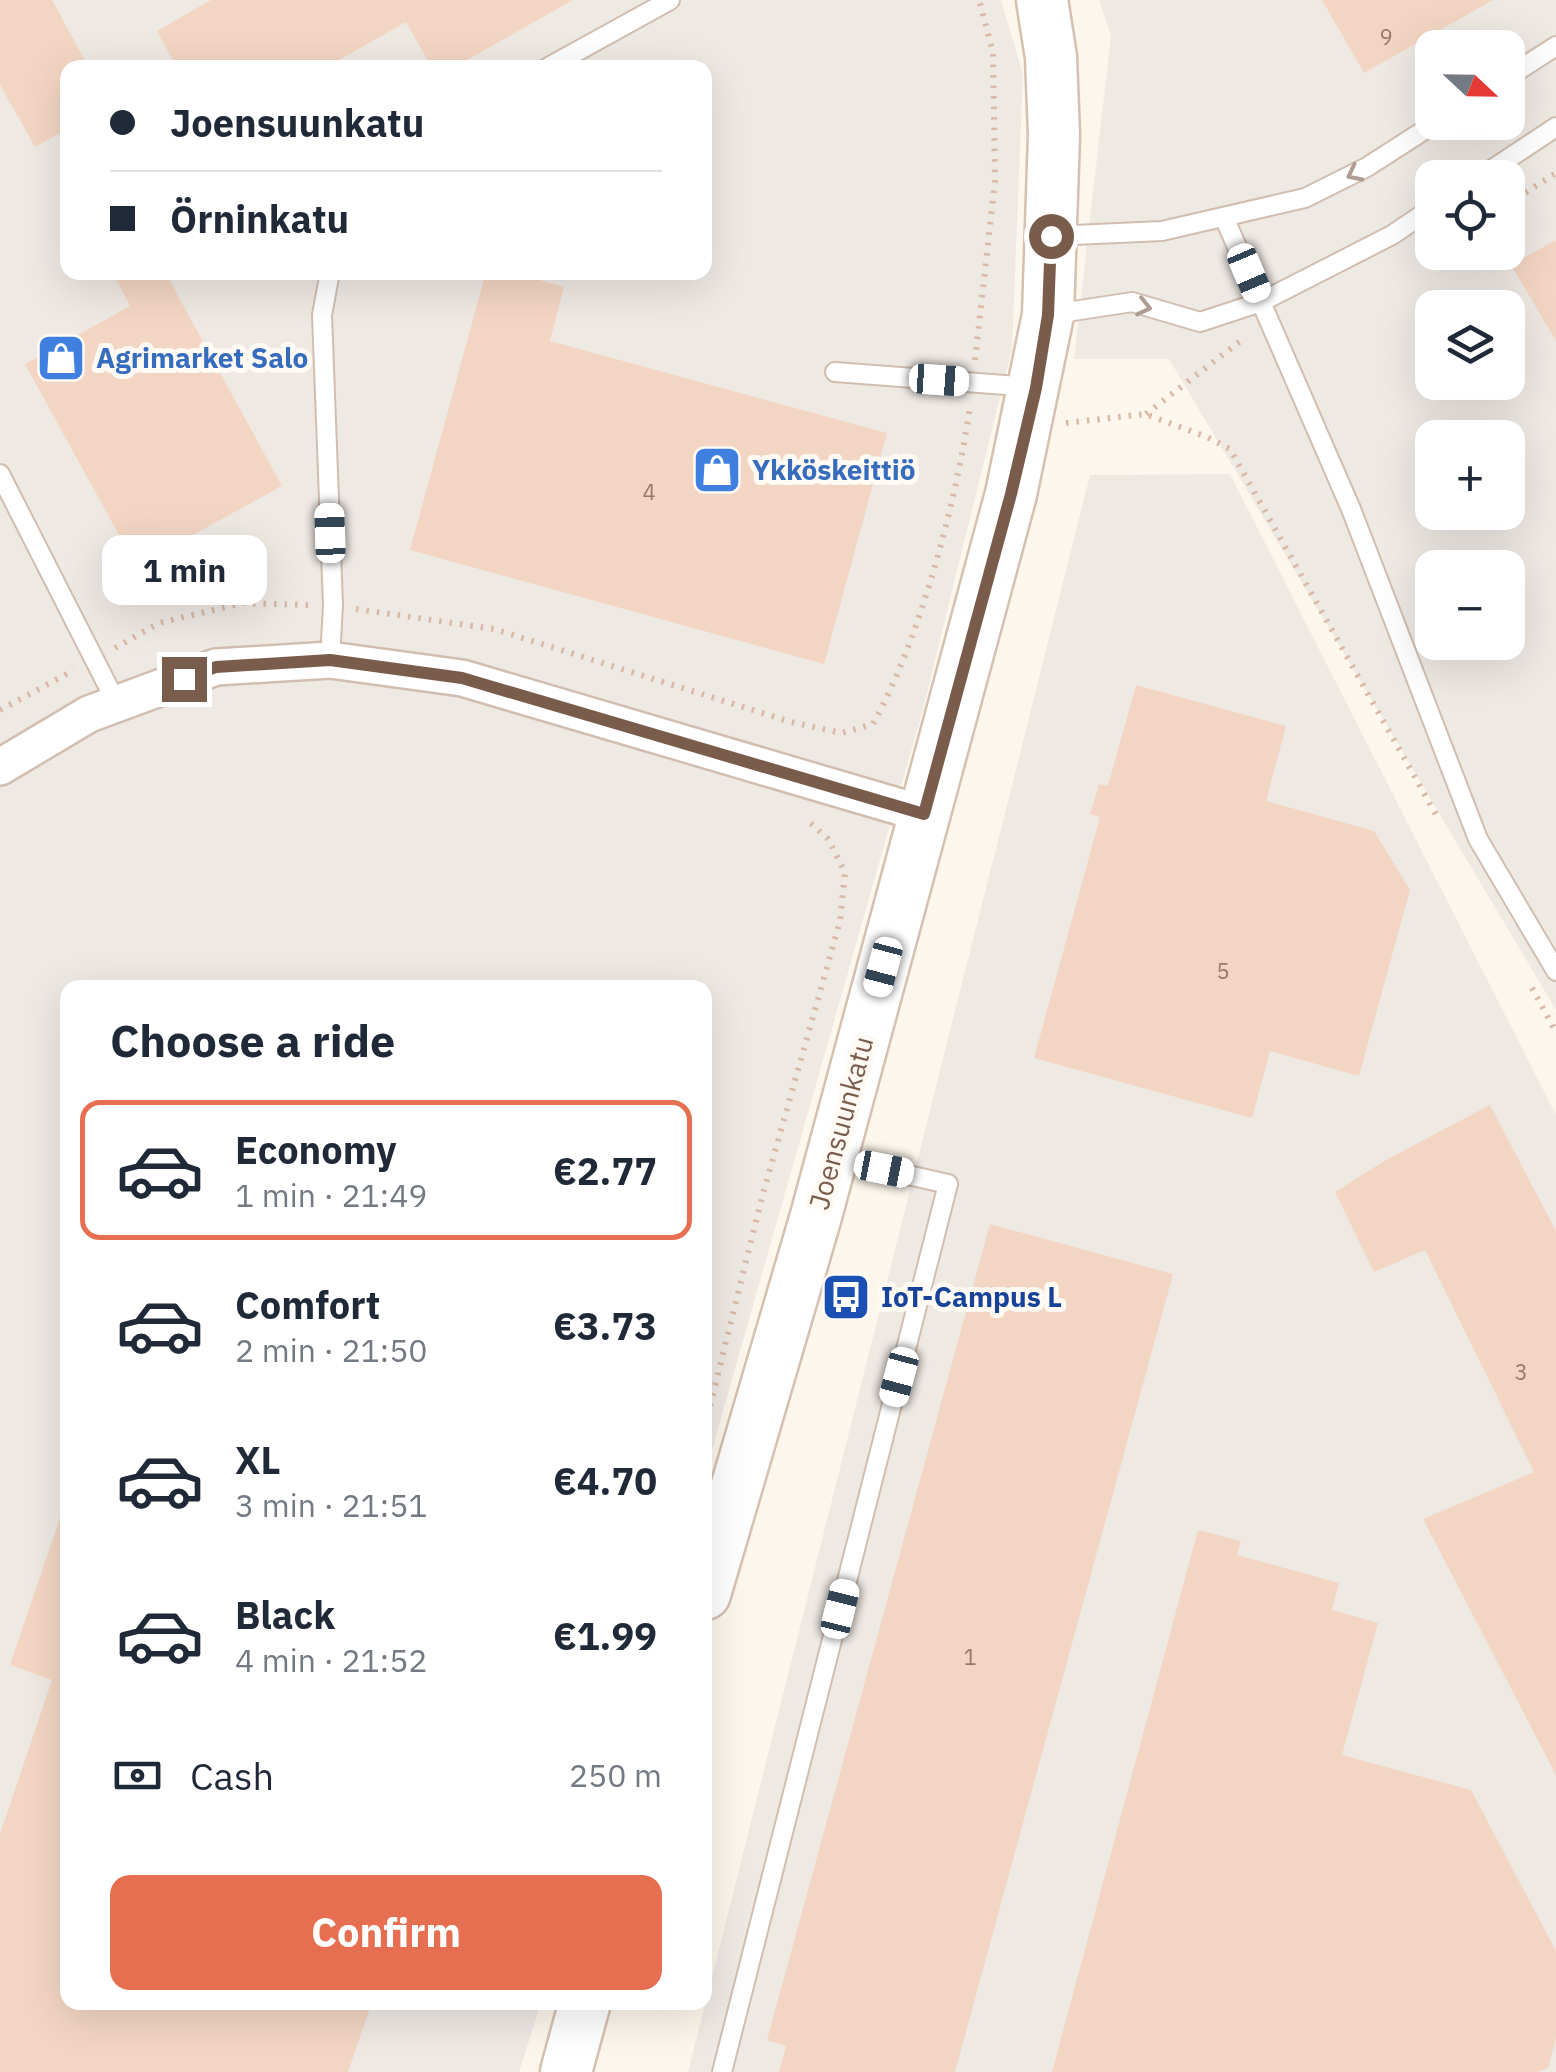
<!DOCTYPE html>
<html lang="en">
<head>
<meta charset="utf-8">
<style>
	:root { --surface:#fff; --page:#f6f6f7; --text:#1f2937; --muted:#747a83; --line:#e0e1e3; --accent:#e76f51 }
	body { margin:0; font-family:"IBM Plex Sans",sans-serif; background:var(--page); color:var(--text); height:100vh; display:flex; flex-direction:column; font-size:38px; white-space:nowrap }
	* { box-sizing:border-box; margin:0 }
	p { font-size:32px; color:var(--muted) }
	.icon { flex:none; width:55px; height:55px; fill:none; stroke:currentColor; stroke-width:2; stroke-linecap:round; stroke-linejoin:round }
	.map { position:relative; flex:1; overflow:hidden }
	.details { position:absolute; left:60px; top:980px; width:652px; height:1030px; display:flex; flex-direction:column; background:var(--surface); border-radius:20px; box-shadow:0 10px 40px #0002 }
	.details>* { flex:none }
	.guide { position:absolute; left:60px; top:60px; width:652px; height:220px; border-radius:20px; box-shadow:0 10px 40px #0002; display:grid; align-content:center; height:220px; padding:0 50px; background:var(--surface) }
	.needle { width:65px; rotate:112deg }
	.fabs { position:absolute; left:1415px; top:30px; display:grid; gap:20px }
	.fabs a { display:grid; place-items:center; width:110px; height:110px; border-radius:20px; background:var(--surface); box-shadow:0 10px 40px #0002; font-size:50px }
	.end { position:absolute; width:45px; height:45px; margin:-22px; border:12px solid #7a5c4d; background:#fff; box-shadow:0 0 0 5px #fff }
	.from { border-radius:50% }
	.bubble { position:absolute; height:70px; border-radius:20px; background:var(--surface); box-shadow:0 10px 40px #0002; font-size:32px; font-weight:700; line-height:70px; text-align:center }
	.car { position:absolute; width:30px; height:60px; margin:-30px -15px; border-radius:12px; box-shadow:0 0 8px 2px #0007; background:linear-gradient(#fff 24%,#345 0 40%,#fff 0 76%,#345 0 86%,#fff 0) }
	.guide b { display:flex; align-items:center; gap:35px; height:95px; font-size:38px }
	.guide b+b { border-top:2px solid var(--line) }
	.guide i { width:25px; height:25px; background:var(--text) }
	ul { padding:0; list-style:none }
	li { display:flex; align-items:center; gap:30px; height:140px; margin:0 20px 15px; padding:0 30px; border:5px solid transparent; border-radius:20px }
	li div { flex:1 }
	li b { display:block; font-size:38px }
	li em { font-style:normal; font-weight:700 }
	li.current { border-color:var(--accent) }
	li>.icon { width:90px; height:90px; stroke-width:1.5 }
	h2 { padding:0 50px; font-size:45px; line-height:120px }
	.pay { display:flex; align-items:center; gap:25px; height:110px; padding:0 50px; font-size:38px }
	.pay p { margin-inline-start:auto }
	.cta { display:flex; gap:20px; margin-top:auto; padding:20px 50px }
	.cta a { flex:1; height:115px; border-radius:20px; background:var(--accent); color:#fff; font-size:40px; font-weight:700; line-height:115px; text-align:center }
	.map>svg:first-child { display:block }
</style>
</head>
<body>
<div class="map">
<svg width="1556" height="2072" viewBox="0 0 1556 2072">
	<rect width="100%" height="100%" fill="#fdf6ec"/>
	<!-- industrial -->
	<g fill="#efe9e4" fill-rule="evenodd">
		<path d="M0,0H1001L1023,74L1012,348L923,709L705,1474V988H68V2002L541,2003L519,2072H0ZM68,68H705V272H68Z"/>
		<path d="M1099,0H1556V1010L1169,359H1074L1111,35ZM1432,48H1508V122H1432ZM1432,178H1508V252H1432ZM1432,308H1508V382H1432ZM1432,438H1508V512H1432ZM1432,568H1508V642H1432Z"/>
		<path d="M1230,474L1556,1115V2072H688L1090,475Z"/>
	</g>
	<!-- building -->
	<g fill="#f3d5c3">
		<path d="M0,0H52L89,68H68V129L35,147L0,85Z"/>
		<path d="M211,0H573L453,68H432L406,22L325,68H177L157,31Z"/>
		<path d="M1322,0H1493L1364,73Z"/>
		<path d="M1556,240V341L1511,265Z"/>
		<path d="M112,272H165L282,486L136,566L25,364L130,306Z"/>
		<path d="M486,272H511L564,287L550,341L887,433L824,664L410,550Z"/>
		<path d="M1136,685L1286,726L1266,801L1374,831L1410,890L1359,1076L1270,1051L1252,1118L1034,1058L1100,817L1090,814L1099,784L1108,786Z"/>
		<path d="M1490,1105L1556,1231V1775L1423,1519L1534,1472L1425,1250L1374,1272L1335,1192L1386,1160Z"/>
		<path d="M990,1224L1173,1274L955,2072H779L786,2046L767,2040Z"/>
		<path d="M62,1512L68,1513V2002H372L348,2072H0V1834L52,1680L10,1665Z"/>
		<path d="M1198,1530L1241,1541L1237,1555L1339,1583L1332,1610L1378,1623L1342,1755L1471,1790L1556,1951V2038L1548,2068L1537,2072H1052Z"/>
	</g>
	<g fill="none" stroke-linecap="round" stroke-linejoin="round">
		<!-- lane casing -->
		<g stroke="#d1beb0" stroke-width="22">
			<g id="lane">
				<path d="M547,68L670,0"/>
				<path d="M1508,77L1556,46"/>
				<path d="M1479,178L1556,127"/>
				<path d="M1224,217L1351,509L1478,839L1556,971"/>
				<path d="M1052,236L1162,231L1305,198L1367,167L1437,122"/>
				<path d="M1054,314L1132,302L1200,322L1261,302L1392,235L1432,208"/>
				<path d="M835,372L1030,387"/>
				<path d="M0,474L117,704"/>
				<path d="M330,660L333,605L322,315L330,272"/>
				<path d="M722,2072L948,1184L837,1159"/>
			</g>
		</g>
		<!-- street casing -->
		<g stroke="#d1beb0" stroke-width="40">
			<path id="street" d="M0,767L89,714L216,667L330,660L462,678L924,814"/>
		</g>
		<!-- secondary casing -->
		<g stroke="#d6c0b0" stroke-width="55">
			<g id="secondary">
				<path d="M705,1594L816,1216L1011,494L1048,315L1054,135L1051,57L1042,0"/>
				<path d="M566,2072L585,2002"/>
			</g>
		</g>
		<!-- path -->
		<g stroke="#d9b8a5" stroke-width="6" stroke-dasharray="2.5 8" stroke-linecap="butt">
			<path d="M1508,204L1556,173"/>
			<path d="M975,360L995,181L993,52L979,0"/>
			<path d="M1146,414L1243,339"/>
			<path d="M1066,423L1145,414L1207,437L1230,449L1439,820"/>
			<path d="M356,609L494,629L791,722L842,733L873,724C920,639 956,503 970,407"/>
			<path d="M115,648L159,623L243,603L309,605"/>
			<path d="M0,710L74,670"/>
			<path d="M1532,988L1556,1032"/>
			<path d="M705,1426L761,1201L840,921L845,872L828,839L805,818"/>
		</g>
		<!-- lane -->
		<use href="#lane" stroke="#fff" stroke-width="18"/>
		<!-- street -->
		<use href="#street" stroke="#fff" stroke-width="35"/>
		<!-- secondary -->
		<use href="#secondary" stroke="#fff" stroke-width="50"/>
	</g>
	<!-- one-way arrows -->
	<defs><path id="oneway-chevron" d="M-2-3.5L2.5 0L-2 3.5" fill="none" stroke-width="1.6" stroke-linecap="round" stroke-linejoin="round" transform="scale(2.5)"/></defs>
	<g stroke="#af9d94">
		<use href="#oneway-chevron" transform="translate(1354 174) rotate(153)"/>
		<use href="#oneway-chevron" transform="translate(1144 307) rotate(13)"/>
	</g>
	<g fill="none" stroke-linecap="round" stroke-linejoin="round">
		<!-- route -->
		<path stroke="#7a5c4d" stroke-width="12" d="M184,679L216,667L330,660L462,678L924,814L1011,494L1036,388L1048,315L1051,236"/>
	</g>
	<!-- icons -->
	<defs>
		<g id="shop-square" transform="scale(2.5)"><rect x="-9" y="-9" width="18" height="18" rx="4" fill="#3f7fe0" stroke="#fffaf3"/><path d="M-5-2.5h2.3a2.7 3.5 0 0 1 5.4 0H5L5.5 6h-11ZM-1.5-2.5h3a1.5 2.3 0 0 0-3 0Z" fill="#fff"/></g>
		<g id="bus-square" transform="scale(2.5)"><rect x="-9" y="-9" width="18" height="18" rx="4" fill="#1a4fb4" stroke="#fffaf3"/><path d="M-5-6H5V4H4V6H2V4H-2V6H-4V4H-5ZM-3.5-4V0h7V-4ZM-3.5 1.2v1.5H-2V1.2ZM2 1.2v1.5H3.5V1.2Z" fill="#fff"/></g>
	</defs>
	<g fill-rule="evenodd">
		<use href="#shop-square" x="61" y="358"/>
		<use href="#shop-square" x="717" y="470"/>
		<use href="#bus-square" x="846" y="1297"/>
	</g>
	<g text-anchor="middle" stroke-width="10" stroke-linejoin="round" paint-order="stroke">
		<!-- number labels -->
		<g font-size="22" fill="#987a6a">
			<text x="1386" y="45">9</text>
			<text x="649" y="500">4</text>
			<text x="1223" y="979">5</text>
			<text x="1521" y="1380">3</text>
			<text x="970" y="1665">1</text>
		</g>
		<!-- shop labels -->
		<g font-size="28" font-weight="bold" fill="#366cbe" stroke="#fffaf3" text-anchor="start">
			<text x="96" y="368">Agrimarket Salo</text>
			<text x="752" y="480">Ykköskeittiö</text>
		</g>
		<!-- street labels -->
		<g font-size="28" fill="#7a5c4d" stroke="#fffaf3">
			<text transform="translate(841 1123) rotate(-75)" y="10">Joensuunkatu</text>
		</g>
		<!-- transit labels -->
		<g font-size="28" font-weight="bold" fill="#164399" stroke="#fffaf3" text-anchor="start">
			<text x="881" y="1307">IoT-Campus L</text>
		</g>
	</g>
</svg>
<div class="fabs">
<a><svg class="needle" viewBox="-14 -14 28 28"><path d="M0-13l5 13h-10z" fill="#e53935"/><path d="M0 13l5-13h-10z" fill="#747a83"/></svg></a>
<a><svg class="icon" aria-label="locate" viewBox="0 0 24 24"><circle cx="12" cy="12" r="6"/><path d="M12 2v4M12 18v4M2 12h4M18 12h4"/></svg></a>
<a><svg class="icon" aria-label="layers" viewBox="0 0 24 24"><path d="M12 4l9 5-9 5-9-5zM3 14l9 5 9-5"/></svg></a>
<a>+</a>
<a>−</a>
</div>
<i class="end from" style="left:1051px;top:236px"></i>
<i class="end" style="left:184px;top:679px"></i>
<div class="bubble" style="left:102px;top:535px;width:165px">1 min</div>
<i class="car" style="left:1249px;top:273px;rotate:157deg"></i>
<i class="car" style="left:939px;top:380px;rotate:94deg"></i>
<i class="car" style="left:330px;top:533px;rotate:358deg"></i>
<i class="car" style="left:883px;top:967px;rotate:195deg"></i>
<i class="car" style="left:884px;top:1169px;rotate:101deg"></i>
<i class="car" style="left:899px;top:1377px;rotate:195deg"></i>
<i class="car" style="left:840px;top:1609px;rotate:14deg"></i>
<div class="guide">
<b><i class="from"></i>Joensuunkatu</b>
<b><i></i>Örninkatu</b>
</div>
<section class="details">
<h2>Choose a ride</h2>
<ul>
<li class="current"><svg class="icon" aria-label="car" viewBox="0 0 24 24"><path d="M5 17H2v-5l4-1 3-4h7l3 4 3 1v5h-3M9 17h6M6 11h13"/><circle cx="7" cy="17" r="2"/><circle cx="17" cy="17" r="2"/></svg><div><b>Economy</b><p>1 min · 21:49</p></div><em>€2.77</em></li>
<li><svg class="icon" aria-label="car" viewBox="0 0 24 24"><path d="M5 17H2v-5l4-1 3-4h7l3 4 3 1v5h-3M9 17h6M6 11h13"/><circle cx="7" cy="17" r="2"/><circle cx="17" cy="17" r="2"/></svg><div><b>Comfort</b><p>2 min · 21:50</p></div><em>€3.73</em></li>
<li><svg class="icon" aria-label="car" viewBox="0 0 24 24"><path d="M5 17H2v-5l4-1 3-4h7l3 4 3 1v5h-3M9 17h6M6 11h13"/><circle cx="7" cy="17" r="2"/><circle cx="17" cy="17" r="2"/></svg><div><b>XL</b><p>3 min · 21:51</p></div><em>€4.70</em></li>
<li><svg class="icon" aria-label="car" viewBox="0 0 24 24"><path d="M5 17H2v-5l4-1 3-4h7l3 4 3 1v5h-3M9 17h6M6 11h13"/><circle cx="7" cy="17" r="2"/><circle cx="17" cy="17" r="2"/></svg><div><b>Black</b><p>4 min · 21:52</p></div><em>€1.99</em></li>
</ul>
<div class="pay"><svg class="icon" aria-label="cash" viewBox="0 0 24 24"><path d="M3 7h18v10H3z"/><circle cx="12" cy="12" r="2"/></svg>Cash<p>250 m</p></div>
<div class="cta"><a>Confirm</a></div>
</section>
</div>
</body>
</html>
